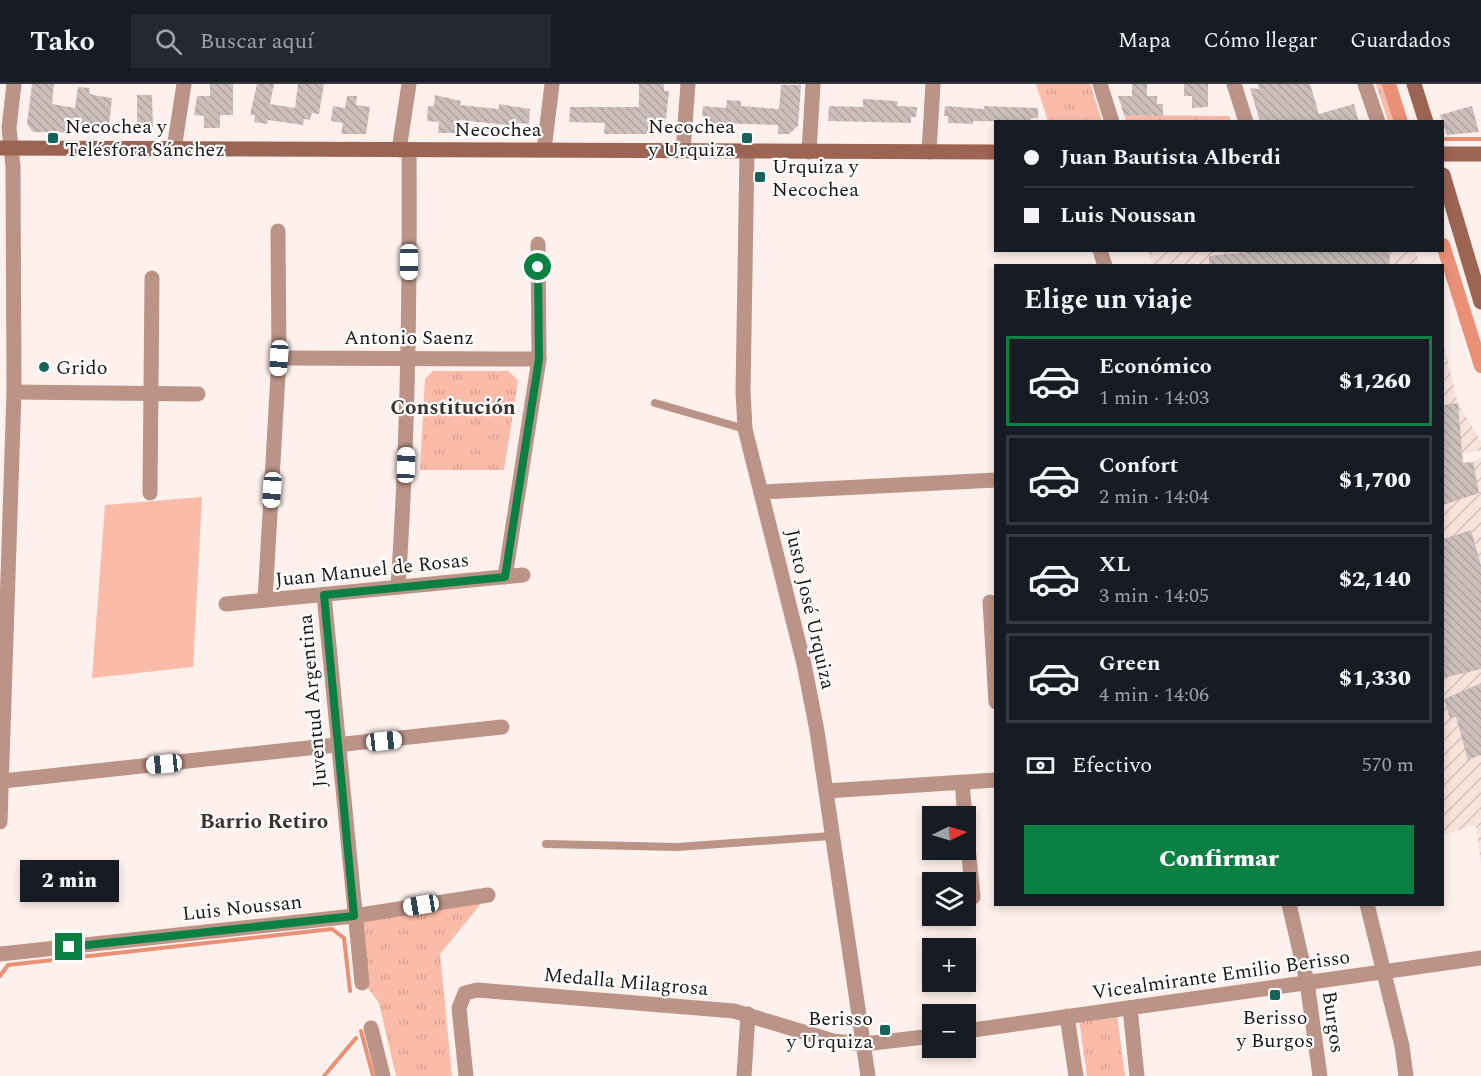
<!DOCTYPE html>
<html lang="es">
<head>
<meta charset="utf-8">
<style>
	:root { --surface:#171b24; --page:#242831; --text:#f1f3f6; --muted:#9ea1a6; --line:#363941; --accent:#0b8043 }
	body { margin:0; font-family:Spectral,serif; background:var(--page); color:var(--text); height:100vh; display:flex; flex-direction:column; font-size:22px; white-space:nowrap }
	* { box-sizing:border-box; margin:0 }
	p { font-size:20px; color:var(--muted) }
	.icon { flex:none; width:33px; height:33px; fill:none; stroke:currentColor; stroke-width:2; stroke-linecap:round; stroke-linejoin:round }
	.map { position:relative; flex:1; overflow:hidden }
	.panel { position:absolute; left:994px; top:180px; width:450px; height:642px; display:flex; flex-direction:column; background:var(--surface); border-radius:0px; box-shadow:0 3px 9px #0003 }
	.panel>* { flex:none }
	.guide { position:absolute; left:994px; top:36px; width:450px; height:132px; border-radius:0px; box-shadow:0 3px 9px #0003; display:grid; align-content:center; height:132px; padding:0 30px; background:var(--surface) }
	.needle { width:39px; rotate:85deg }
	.controls { position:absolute; left:922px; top:722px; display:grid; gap:12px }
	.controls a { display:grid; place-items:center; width:54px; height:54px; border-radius:0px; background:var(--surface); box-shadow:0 3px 9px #0003; font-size:30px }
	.end { position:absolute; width:27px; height:27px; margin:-14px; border:8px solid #0b8043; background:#fff; box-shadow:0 0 0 3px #fff }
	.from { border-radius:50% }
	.bubble { position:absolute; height:42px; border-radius:0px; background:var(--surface); box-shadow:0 3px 9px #0003; font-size:20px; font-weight:800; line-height:42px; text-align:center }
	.car { position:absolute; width:18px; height:36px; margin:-18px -9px; border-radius:8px; box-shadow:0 0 4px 2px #0007; background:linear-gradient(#fff 24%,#345 0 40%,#fff 0 76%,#345 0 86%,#fff 0) }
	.guide b { display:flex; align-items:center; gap:21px; height:57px; font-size:22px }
	.guide b+b { border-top:2px solid var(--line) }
	.guide i { width:15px; height:15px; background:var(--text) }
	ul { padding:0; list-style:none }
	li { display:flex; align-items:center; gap:18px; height:90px; margin:0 12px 9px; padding:0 18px; border:3px solid var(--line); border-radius:0px }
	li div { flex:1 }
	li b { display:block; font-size:22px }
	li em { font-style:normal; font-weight:800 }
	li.current { border-color:var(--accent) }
	li>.icon { width:54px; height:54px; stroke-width:1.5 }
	h2 { padding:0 30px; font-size:27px; line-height:72px }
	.pay { display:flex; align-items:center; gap:15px; height:66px; padding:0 30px; font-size:22px }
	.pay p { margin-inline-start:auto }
	.action { display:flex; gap:12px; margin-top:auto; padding:12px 30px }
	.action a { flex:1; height:69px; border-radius:0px; background:var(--accent); color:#fff; font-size:24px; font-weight:800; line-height:69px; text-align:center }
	header { display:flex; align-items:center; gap:36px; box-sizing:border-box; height:84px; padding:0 30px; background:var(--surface); border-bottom:2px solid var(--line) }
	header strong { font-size:28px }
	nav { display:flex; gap:33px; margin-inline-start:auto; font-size:21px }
	.search { width:420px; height:54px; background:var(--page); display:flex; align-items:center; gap:15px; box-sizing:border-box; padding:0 21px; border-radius:0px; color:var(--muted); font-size:22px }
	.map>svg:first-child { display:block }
</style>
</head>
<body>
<header>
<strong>Tako</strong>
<div class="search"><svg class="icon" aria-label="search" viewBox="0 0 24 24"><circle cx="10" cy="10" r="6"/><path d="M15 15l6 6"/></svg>Buscar aquí</div>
<nav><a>Mapa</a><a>Cómo llegar</a><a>Guardados</a></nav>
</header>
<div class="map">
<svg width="1481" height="992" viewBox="0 0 1481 992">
	<defs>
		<pattern id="industrial-furrows" width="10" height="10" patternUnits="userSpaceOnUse" patternTransform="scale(1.5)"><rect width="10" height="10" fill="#f8e2dc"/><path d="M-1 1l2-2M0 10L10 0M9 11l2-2" fill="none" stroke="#d4c1bc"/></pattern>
		<pattern id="park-tufts" width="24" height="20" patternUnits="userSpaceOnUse" patternTransform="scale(1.5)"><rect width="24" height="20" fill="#fbbba9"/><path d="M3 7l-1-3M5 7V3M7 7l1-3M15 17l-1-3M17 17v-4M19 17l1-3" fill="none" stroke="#d7a091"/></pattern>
		<pattern id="building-back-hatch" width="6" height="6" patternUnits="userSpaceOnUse" patternTransform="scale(1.5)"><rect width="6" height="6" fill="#cbbebb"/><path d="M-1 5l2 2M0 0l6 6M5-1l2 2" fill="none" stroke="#aea3a0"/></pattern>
	</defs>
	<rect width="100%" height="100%" fill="#fef1ed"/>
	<!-- industrial -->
	<g fill="url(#industrial-furrows)">
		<path d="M1148,167H1415L1420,181H1153Z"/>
		<path d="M1443,257L1458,319L1481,358V366L1443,375Z"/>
		<path d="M1481,373V783L1476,741L1443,751V381L1473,378Z"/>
	</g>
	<!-- park -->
	<g fill="url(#park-tufts)">
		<path d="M1036,0H1090L1102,37H1048Z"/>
		<path d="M1376,0H1384L1396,37H1388Z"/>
		<path d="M1124,31L1229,32L1231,37H1126Z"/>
		<path d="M433,287H508L518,296L504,386H420L425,295Z"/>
		<path d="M488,811L440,870L452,992H396L379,919L368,904L354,832Z"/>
		<path d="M1117,931L1125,992H1087L1079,936Z"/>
	</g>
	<!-- garden -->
	<path fill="#fbbba9" d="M202,413L193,583L92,594L105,421Z"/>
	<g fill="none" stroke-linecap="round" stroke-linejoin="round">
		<!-- stream -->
		<g stroke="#e99077" stroke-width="4">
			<path d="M1393,13L1404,38"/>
			<path d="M1445,55H1481"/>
			<path d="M0,892L8,881L332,845L344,854L350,907"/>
			<path d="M361,947L373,992"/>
			<path d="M324,992L356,954"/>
		</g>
		<!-- canal -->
		<g stroke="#e99077" stroke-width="14">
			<path d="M1389,0L1401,38"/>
			<path d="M1443,161L1481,282"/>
		</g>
	</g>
	<!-- building -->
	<g fill="url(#building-back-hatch)">
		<path d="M32,0H54L52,20L75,24L78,3L90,4L89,9L93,11L112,14L109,41L101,40L100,43L85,41L83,49L33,48L27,40Z"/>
		<path d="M210,0H233V31H220V44H204V32L194,31L197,12H210Z"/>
		<path d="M257,0H274L270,20L295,24L298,0H324L319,30L312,29L310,36L304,35L303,41L268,36L267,40L254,38L255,31H250Z"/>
		<path d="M639,0H664V7H669L666,35L661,34V40L649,39L648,50H604L605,39L569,38L570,23H639Z"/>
		<path d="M1132,0H1147V12H1157V20H1163V32L1124,31L1118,12H1132Z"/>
		<path d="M1184,0H1208V23L1192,24V12H1184Z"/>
		<path d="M1258,0H1310L1319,30L1354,20L1359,38H1260L1250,4L1259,5Z"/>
		<path d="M781,1H801L798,42L789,50H778V41L711,39L707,38V33L702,32L703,22L726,24L727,16L741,17V22L779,25Z"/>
		<path d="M137,11H152L153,43H137Z"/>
		<path d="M435,11L461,17L460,21L499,25V20L530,25L529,40L517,39V42L459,36L457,49H438L439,38L427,37L428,22H434Z"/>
		<path d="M347,12H357L356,21L370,23L366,50H341L343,39L331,37L333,22L345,24Z"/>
		<path d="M863,15L898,17L897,22L917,23L916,33H911V39L828,37L829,22L863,23Z"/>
		<path d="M945,22L984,25V22L1038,24V34H1031V38L973,37V40L948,39V32H944Z"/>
		<path d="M1472,22L1479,48L1447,51L1440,31Z"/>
		<path d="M1267,166H1389L1390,182H1209V172Z"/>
		<path d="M1458,319L1463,379L1473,378L1479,409L1443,421V321Z"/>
		<path d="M1471,446L1481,482V585L1443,594V455Z"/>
		<path d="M1481,599V671L1468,676L1456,633L1450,634L1444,615Z"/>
	</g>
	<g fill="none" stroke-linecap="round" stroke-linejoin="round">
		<!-- service -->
		<g stroke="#bb9387" stroke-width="8">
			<path d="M655,319L745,345"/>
			<path d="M546,760L677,763L831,752"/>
		</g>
		<!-- minor -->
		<g stroke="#bb9387" stroke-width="15">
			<path d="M1100,0L1112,38"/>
			<path d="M1234,0L1246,38"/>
			<path d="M1365,0L1378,38"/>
			<path d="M174,65L184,0"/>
			<path d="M399,66L409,0"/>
			<path d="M544,66L552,0"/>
			<path d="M683,67L688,0"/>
			<path d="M747,67L743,308L745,345L804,580L817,647L868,992"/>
			<path d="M809,68L813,0"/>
			<path d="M929,68L933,0"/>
			<path d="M1100,166L1105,182"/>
			<path d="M279,274L539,275"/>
			<path d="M14,308L198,310"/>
			<path d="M761,408L996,396"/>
			<path d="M150,409L152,194"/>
			<path d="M505,493L539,275L538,160"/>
			<path d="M398,503C408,357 410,212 409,66"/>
			<path d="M324,511L362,899"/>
			<path d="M265,516L279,274L278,147"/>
			<path d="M990,518L996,618"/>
			<path d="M226,520L523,491"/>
			<path d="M3,697L502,643"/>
			<path d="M962,699L965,732"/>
			<path d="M826,707L996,696"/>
			<path d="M0,738L14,308L13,82L9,44L14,0"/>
			<path d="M966,742L973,813"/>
			<path d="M1289,820L1307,898L1320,992"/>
			<path d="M1367,820L1402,962L1406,992"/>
			<path d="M0,870L354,832L488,811"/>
			<path d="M1130,924L1137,992"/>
			<path d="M1067,932L1076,992"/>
			<path d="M371,944L383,992"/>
			<path d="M966,947L1481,874"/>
			<path d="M466,992L459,924L465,909L477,906L734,927L833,957L864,960L933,952"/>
			<path d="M744,992L748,930"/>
		</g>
		<!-- secondary -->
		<g stroke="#9c6453" stroke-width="15">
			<path d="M1414,0L1426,38"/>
			<path d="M0,64L996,68"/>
			<path d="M1443,70H1481"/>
			<path d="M1443,91L1481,218"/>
		</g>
	</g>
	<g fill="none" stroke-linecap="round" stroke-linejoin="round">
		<!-- route -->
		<path stroke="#0b8043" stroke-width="8" d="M69,863L354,832L324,511L505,493L539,275L538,183"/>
	</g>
	<!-- markers -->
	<g fill="#16635c" stroke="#fff" stroke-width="2">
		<rect x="47" y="48" width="12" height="12" rx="3"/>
		<rect x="741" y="48" width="12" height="12" rx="3"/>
		<rect x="754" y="87" width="12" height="12" rx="3"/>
		<circle cx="44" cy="283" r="6"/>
		<rect x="1269" y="905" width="12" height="12" rx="3"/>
		<rect x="879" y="940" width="12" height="12" rx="3"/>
	</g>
	<g text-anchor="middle" stroke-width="4.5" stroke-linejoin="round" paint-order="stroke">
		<!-- poi labels -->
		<g font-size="20" fill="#1e1918" stroke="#fff" text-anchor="start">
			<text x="65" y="49">Necochea y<tspan x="65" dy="23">Telésfora Sánchez</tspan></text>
			<text x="735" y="49" text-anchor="end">Necochea<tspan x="735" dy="23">y Urquiza</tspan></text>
			<text x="772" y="89">Urquiza y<tspan x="772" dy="23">Necochea</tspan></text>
			<text x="56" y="290">Grido</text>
			<text x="1275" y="940" text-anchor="middle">Berisso<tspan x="1275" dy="23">y Burgos</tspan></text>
			<text x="873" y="941" text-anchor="end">Berisso<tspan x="873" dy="23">y Urquiza</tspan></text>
		</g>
		<!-- street labels -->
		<g font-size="20" fill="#1e1918" stroke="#fff">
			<text x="498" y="52">Necochea</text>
			<text x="409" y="260">Antonio Saenz</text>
			<text transform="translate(372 485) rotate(-6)" y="7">Juan Manuel de Rosas</text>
			<text transform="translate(811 525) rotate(77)" y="7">Justo José Urquiza</text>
			<text transform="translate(312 617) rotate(-95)" y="7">Juventud Argentina</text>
			<text transform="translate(242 823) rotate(-6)" y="7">Luis Noussan</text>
			<text transform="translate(1221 890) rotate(-8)" y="7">Vicealmirante Emilio Berisso</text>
			<text transform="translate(626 897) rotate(5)" y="7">Medalla Milagrosa</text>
			<text transform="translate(1334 938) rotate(82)" y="7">Burgos</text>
		</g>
		<!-- neighbourhood labels -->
		<g font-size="21" font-weight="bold" fill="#3a302d" stroke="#fff">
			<text x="453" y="330">Constitución</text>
			<text x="264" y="744">Barrio Retiro</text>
		</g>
	</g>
</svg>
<div class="controls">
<a><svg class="needle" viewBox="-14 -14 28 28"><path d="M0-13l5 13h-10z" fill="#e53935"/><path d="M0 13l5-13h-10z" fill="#9ea1a6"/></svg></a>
<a><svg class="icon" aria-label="layers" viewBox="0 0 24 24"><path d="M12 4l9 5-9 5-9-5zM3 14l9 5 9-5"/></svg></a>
<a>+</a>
<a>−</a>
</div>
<i class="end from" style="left:538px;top:183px"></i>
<i class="end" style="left:69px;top:863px"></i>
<div class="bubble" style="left:20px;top:776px;width:99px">2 min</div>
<i class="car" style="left:409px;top:178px;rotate:180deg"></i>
<i class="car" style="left:279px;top:274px;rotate:184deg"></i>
<i class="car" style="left:406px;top:381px;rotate:2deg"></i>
<i class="car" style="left:272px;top:406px;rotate:184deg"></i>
<i class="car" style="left:384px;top:657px;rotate:84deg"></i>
<i class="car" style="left:164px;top:680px;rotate:264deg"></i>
<i class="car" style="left:421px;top:821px;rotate:261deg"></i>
<div class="guide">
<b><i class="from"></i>Juan Bautista Alberdi</b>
<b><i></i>Luis Noussan</b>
</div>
<section class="panel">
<h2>Elige un viaje</h2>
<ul>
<li class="current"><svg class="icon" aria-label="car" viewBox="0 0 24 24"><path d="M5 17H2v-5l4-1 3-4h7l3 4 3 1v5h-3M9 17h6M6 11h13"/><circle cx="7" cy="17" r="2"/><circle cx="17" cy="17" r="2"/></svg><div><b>Económico</b><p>1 min · 14:03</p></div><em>$1,260</em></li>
<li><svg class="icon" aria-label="car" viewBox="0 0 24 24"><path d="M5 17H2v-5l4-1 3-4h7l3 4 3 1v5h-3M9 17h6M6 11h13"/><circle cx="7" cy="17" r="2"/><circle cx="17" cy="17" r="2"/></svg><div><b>Confort</b><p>2 min · 14:04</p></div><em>$1,700</em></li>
<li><svg class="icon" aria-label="car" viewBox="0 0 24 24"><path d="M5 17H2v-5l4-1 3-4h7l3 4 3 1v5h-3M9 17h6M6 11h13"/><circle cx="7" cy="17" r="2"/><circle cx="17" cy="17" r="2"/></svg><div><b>XL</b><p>3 min · 14:05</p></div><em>$2,140</em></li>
<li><svg class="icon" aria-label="car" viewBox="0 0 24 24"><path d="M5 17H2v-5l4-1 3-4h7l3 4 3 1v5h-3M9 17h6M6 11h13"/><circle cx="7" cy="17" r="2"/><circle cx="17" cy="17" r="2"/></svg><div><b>Green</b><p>4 min · 14:06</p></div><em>$1,330</em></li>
</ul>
<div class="pay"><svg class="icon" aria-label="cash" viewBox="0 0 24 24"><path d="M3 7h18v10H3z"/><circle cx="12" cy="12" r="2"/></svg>Efectivo<p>570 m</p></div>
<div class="action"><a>Confirmar</a></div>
</section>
</div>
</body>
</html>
